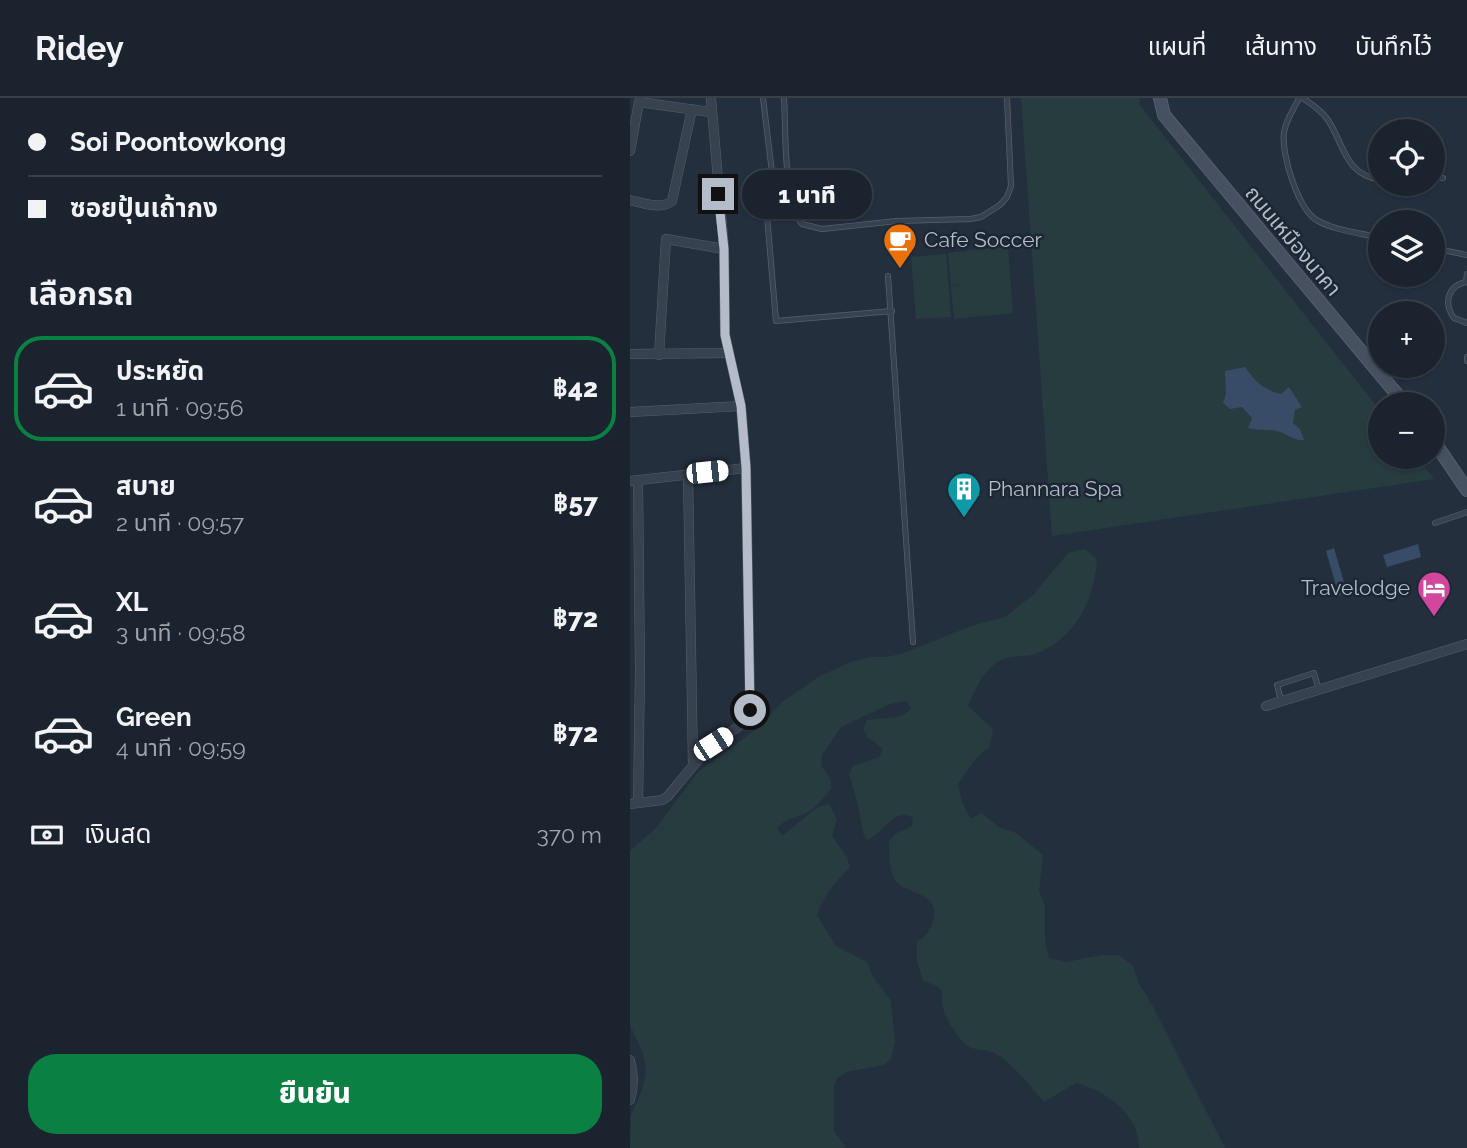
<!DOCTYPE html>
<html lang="th">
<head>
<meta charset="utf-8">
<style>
	:root { --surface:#1b232e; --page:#282f3a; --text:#f1f3f6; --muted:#a0a4aa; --line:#39404a; --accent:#0b8043 }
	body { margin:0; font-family:Raleway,"Noto Sans Thai",sans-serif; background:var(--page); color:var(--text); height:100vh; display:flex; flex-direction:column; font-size:26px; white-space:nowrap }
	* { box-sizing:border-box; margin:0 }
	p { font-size:23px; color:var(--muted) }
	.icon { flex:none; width:38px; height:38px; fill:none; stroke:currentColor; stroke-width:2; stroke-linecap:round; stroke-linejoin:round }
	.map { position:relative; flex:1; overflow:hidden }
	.side { display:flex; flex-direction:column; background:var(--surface); width:630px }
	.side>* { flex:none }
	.hud { display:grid; align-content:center; height:154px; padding:0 28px; background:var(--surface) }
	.controls { position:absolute; left:738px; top:21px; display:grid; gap:14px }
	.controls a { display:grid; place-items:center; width:77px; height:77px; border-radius:50%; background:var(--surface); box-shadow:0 2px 5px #0004,0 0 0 2px var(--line); font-size:35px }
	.end { position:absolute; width:32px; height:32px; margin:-16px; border:9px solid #b4bcc9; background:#111; box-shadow:0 0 0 4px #111 }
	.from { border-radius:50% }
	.bubble { position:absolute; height:49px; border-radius:24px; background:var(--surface); box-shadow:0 2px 5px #0004,0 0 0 2px var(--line); font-size:23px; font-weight:800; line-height:49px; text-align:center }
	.car { position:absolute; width:21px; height:42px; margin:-21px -10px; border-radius:9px; box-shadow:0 0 5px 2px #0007; background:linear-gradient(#fff 24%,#345 0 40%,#fff 0 76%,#345 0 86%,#fff 0) }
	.hud b { display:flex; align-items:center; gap:24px; height:66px; font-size:26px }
	.hud b+b { border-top:2px solid var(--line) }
	.hud i { width:18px; height:18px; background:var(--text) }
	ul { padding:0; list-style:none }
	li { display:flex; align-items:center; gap:21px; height:105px; margin:0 14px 10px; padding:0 14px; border:4px solid transparent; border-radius:28px }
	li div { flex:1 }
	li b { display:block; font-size:26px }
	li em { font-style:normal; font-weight:800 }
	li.on { border-color:var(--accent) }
	li>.icon { width:63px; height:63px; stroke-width:1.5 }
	h2 { padding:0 28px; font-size:32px; line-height:84px }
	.pay { display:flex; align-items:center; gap:18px; height:77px; padding:0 28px; font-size:26px }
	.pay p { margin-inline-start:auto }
	.action { display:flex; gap:14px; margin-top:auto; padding:14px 28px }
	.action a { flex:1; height:80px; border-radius:28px; background:var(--accent); color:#fff; font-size:28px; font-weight:800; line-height:80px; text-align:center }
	header { display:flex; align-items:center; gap:42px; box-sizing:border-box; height:98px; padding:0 35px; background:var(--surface); border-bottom:2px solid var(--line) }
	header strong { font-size:33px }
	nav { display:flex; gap:38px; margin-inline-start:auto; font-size:24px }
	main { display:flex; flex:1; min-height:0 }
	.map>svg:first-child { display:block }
</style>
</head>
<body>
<header>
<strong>Ridey</strong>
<nav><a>แผนที่</a><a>เส้นทาง</a><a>บันทึกไว้</a></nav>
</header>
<main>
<section class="side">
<div class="hud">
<b><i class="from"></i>Soi Poontowkong</b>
<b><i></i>ซอยปุ้นเถ้ากง</b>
</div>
<h2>เลือกรถ</h2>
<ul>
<li class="on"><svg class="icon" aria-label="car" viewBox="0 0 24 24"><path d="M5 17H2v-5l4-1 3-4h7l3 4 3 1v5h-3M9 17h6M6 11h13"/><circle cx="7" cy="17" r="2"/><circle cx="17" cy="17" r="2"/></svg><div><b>ประหยัด</b><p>1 นาที · 09:56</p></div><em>฿42</em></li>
<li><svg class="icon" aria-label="car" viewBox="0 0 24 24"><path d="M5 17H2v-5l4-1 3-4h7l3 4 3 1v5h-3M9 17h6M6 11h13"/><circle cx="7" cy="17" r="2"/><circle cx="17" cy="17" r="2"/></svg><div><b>สบาย</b><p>2 นาที · 09:57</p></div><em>฿57</em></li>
<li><svg class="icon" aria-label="car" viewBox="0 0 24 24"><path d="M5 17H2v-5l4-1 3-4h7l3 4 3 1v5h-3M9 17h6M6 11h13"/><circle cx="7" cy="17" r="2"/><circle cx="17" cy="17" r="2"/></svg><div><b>XL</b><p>3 นาที · 09:58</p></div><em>฿72</em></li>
<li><svg class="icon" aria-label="car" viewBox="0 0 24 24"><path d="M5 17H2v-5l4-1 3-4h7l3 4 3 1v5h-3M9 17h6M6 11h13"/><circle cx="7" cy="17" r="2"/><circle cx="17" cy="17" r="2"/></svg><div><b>Green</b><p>4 นาที · 09:59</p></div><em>฿72</em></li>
</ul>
<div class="pay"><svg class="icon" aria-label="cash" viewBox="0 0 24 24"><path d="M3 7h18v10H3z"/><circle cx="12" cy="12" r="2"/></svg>เงินสด<p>370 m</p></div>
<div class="action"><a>ยืนยัน</a></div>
</section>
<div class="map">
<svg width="837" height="1050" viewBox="0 0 837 1050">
	<rect width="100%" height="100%" fill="#242f3e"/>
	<!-- green -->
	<g fill="#263c3f">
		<path d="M391,0H510L509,6L751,314V359H786L804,381L422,438Z"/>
		<path d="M378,148L383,215L324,221L321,188L334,186L321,187L318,155Z"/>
		<path d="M316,156L321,219L286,221L281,159Z"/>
		<path d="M455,451L467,462C464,502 445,542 405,556C393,560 380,556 368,564C354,572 344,593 338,608L363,631L360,649L347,659L328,686L332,704L341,721L351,715L369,729L386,735L413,757L409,793L415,808V842L419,860L436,864L472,857H489L503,868L509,886L518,899L595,1050H509C510,1017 475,992 446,985L414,1004C403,991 380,962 364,955C355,950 342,954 334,945C328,939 316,922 314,913C308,891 321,892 293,883L287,863V843C296,838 300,834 303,823C311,792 276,798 265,782C259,772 259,754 259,743L265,736L282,728L283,720C263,708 254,736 237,742L233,735L228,707L219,676L223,668L249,659L253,651L237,639L233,631L237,622L266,619L275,616L281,611L277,603L260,606L211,629L192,657L191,667L201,682V691C194,699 186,710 176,715C164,721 155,720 147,731L153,737L188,709L199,706L207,721L202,738L217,759L220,769C205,784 194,797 187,817L206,848L237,864L244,880L261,903L265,943L261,961L254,967L216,974L208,980L204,987V1033L216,1050H0L1,1017L12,992L16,973L13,955L0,927V753L26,730L68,674L128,630L152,604L190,578L221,564L240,559H257L274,555L341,528L375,519L403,497L438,455Z"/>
	</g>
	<!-- water -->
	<g fill="#394c67">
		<path d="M615,269C625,283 633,292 651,296L659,289L672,309L665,312L663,325L670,331L674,342C663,343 657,335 647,333C638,331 628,333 618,330L622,320L612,309L600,311L593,305L596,296L595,273Z"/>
		<path d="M788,446L791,459L757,469L753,457Z"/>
		<path d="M704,450L717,495L709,498L696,453Z"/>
	</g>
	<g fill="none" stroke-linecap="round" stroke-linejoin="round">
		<!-- lane casing -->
		<g stroke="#565f6c" stroke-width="6">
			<g id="lane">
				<path d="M133,0L145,99L137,118L146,223L262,213"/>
				<path d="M154,0C156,29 153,107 172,126L192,131L267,123L340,121L351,119L370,107L377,99L381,88L377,0"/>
				<path d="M669,0C664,11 655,23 654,35C651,56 668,112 688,123C707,133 730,135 751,140"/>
				<path d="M672,0C682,6 691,12 698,22C715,48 714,76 751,82"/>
				<path d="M803,78L813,80"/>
				<path d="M803,150L837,157"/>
				<path d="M258,178L283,544"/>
				<path d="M836,184L837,176"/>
				<path d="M837,184C818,187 813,205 824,220L837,225"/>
				<path d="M837,259V263"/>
				<path d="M805,425L837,414"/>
				<path d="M651,602L647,587L684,575L689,592"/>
			</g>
		</g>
		<!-- street casing -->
		<g stroke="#565f6c" stroke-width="10">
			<g id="street">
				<path d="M0,53L9,4L80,14"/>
				<path d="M0,102C13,105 31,112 42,103L62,11"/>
				<path d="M0,256L99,255"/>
				<path d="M29,257L36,141L94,151"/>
				<path d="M0,314L111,308"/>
				<path d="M58,376L63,667"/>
				<path d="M0,383L116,370"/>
				<path d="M8,383L10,573L8,705"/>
				<path d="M636,608L837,546"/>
				<path d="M0,706L32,702L38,698L77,651L116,623L120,612L116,370L111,308L95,237L94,151L81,0"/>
				<path d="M0,962C4,976 4,988 0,1002"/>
			</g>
		</g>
		<!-- secondary casing -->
		<g stroke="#565f6c" stroke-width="14">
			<g id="secondary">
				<path d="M530,0L534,17L775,306"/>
				<path d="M803,342L837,392"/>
			</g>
		</g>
		<!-- lane -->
		<use href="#lane" stroke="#38414e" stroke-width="4.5"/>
		<!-- street -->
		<use href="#street" stroke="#38414e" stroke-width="9"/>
		<!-- secondary -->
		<use href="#secondary" stroke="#465061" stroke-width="12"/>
	</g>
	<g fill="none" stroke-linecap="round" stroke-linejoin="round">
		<!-- route -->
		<path stroke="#b4bcc9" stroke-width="9" d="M88,96L94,151L95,237L111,308L116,370L120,612"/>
	</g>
	<!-- icons -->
	<defs>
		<g id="cafe-pin" transform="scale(1.75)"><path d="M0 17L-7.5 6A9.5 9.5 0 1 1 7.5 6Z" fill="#e8710a" stroke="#1d2633"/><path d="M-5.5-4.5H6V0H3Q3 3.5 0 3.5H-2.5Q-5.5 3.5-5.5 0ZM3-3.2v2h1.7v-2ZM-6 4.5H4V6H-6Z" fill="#fff"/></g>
		<g id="building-pin" transform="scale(1.75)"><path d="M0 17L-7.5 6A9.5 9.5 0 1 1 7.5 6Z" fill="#0f9aa8" stroke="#1d2633"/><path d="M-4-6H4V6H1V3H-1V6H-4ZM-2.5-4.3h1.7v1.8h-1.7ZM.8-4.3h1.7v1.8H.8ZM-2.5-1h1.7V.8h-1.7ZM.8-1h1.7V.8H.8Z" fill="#fff"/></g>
		<g id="hotel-pin" transform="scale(1.75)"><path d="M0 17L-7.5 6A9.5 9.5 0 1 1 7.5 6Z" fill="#d1479c" stroke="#1d2633"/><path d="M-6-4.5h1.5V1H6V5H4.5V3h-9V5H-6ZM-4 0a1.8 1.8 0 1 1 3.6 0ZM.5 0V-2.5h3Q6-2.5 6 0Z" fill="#fff"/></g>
	</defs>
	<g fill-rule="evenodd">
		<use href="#cafe-pin" x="270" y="142"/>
		<use href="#building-pin" x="334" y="391"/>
		<use href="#hotel-pin" x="804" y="490"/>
	</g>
	<g text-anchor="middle" stroke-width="5" stroke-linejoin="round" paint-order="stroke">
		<!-- poi labels -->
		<g font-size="21" fill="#b4bcc9" stroke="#1d2633" text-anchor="start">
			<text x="294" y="149">Cafe Soccer</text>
			<text x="358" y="398">Phannara Spa</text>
			<text x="780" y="497" text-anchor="end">Travelodge</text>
		</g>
		<!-- street labels -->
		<g font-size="21" fill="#b4bcc9" stroke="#1d2633">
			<text transform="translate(663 143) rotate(50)" y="7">ถนนเหมืองนาคา</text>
		</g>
	</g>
</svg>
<div class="controls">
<a><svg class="icon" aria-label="locate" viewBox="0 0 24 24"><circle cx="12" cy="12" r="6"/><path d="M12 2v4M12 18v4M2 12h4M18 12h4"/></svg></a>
<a><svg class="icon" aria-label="layers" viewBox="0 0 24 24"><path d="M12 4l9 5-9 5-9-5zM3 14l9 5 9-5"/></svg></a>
<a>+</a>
<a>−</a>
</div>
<i class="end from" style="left:120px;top:612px"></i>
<i class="end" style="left:88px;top:96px"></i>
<div class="bubble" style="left:112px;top:72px;width:130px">1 นาที</div>
<i class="car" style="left:77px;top:374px;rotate:84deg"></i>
<i class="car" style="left:83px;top:646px;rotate:57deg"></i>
</div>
</main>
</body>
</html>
